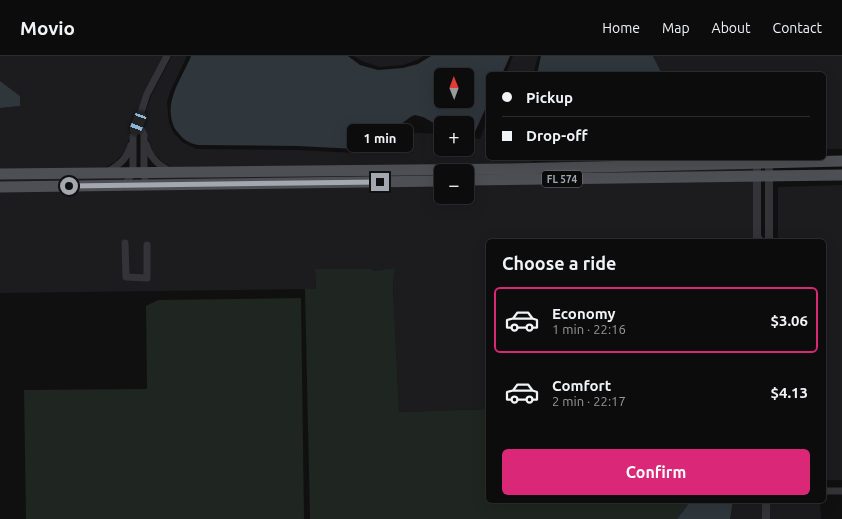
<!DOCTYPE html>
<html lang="en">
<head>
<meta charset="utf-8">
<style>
	:root { --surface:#0c0c0d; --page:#151516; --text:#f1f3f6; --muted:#9a9b9d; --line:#2c2c2e; --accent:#db2777 }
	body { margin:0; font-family:Ubuntu,sans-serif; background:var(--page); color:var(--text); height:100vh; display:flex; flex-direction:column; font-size:15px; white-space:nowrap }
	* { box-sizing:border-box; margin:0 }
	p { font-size:13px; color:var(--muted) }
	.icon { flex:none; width:22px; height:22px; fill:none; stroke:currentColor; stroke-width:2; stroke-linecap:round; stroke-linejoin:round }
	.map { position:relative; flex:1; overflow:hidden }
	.side { position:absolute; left:486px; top:183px; width:340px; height:264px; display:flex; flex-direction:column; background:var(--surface); border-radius:6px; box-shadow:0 4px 16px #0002,0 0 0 1px var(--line) }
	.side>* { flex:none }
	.banner { position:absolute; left:486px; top:16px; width:340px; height:88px; border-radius:6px; box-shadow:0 4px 16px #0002,0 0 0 1px var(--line); display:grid; align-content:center; height:88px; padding:0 16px; background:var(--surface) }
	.needle { width:26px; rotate:359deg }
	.fabs { position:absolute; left:434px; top:12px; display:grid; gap:8px }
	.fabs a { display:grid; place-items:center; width:40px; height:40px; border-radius:6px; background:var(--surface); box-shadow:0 4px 16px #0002,0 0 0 1px var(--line); font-size:20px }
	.end { position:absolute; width:18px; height:18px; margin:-9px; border:5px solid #a3a7b0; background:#111; box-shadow:0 0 0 2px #111 }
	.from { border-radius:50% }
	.bubble { position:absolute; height:28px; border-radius:6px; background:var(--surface); box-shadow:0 4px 16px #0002,0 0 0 1px var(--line); font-size:13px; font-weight:700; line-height:28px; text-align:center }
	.car { position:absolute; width:12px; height:24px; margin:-12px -6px; border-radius:5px; box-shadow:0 0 3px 1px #0007; background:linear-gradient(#222 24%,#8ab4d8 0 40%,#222 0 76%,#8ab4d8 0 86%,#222 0) }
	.banner b { display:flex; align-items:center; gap:14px; height:38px; font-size:15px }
	.banner b+b { border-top:1px solid var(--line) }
	.banner i { width:10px; height:10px; background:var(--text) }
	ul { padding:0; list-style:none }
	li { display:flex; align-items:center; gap:12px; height:66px; margin:0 8px 6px; padding:0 8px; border:2px solid transparent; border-radius:6px }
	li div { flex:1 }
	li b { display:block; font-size:15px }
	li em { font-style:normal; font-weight:700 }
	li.on { border-color:var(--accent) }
	li>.icon { width:36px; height:36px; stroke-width:1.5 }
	h2 { padding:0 16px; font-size:18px; line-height:48px }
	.cta { display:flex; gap:8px; margin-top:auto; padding:8px 16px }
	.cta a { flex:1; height:46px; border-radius:6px; background:var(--accent); color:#fff; font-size:16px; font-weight:700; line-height:46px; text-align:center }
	header { display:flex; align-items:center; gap:24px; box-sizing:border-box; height:56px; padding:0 20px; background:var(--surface); border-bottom:1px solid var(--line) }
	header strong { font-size:19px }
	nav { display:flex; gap:22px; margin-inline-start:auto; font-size:14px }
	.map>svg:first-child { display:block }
</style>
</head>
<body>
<header>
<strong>Movio</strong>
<nav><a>Home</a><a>Map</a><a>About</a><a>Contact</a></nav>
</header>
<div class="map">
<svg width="842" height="463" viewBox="0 0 842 463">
	<rect width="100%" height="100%" fill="#101011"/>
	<!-- built -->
	<g fill="#1c1c1e">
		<path d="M0,0H163L144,36L135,64L133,65L134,67L125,95L117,104L105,112L0,113V52L20,50V40L0,25Z"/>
		<path d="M172,0H187L170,36L167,46L169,67L173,76L182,86L196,93L298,94L356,97L372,95L383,90L397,76L441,78V93H467V86L472,85L475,82L480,83L488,62V102H531L533,106L558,105L561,102H742L510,109L172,111L164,107L154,98L142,67L151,40Z"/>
		<path d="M354,0H423L417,4L403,9L379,11L362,5Z"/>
		<path d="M513,0H538L533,18H506Z"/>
		<path d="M653,0H842V93H824V18H662Z"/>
		<path d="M753,111V115L467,120Z"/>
		<path d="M441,118V120L149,125L148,121Z"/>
		<path d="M104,121L105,123L107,121H125L122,125L0,126V122Z"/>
		<path d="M753,124L754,185H488V353L399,356L393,228L395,212L371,215V213H315L316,233L0,237V135L123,134L125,136L126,134L441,129V141H467V129Z"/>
		<path d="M842,129V424H824V185H778V131Z"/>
		<path d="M733,445H762V463H730Z"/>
		<path d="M770,445H820L821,463H770Z"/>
	</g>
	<!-- green -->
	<g fill="#1f2520">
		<path d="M395,212L393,228L399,356L488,353V445H689L687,450L677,463H310L305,233H316L315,213H371L372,215Z"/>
		<path d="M301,242L304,463H26L24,334L147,333L146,250L158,244Z"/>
	</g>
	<!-- water -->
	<g fill="#2f363c" fill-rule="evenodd">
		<path d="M191,0H348L360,9L378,14L403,12L418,8L431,0H510L502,18H488V47L474,78L471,81L467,82V67H441V71L423,61L415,59L412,60L397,71L382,86L371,91L356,93L298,90L198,89C194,88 190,87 187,85C182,82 177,76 174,71C163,45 182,23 191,0ZM441,19H467V45H441Z"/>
		<path d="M541,0H653L662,18H537Z"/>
		<path d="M0,25L20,40V50L0,52Z"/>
		<path d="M689,445H733L730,463H677L687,450Z"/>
	</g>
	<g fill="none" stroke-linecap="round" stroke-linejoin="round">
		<!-- minor -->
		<g stroke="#343438" stroke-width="7">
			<path d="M138,67L144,79V116L146,130"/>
			<path d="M146,88C150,101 157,109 170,115"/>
			<path d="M107,116C119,109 127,103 131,89"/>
			<path d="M124,130L133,116V81L147,38L167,0"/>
			<path d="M125,187L126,221L147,222V189"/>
			<path d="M824,435H842"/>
		</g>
		<!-- tertiary -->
		<g stroke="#343438" stroke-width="8">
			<path d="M757,106V181L760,185"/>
			<path d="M768,185L769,183V106"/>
			<path d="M766,445V463"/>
		</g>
		<!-- primary -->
		<g stroke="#4e4f54" stroke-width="11">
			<path d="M0,118L510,113L842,105"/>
			<path d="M467,124L842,119"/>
			<path d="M0,131L441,125"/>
		</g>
	</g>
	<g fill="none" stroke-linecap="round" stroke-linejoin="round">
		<!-- route -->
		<path stroke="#a3a7b0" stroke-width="5" d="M69,130L380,126"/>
	</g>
	<g text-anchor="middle" stroke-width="4" stroke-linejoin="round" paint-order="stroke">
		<!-- shield labels -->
		<rect fill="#0b0b0c" stroke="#75787f" stroke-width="1" x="542" y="115" width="40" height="16" rx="3"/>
		<g font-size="10" font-weight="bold" fill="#a3a7b0">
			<text x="562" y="127">FL 574</text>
		</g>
	</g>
</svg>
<div class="fabs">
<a><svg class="needle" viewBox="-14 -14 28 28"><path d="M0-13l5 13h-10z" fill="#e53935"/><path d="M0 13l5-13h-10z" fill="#9a9b9d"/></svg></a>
<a>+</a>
<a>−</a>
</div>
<i class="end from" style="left:69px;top:130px"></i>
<i class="end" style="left:380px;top:126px"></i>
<div class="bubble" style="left:347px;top:68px;width:66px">1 min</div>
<i class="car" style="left:138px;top:67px;rotate:201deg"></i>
<div class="banner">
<b><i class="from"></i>Pickup</b>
<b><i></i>Drop-off</b>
</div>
<section class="side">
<h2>Choose a ride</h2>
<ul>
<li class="on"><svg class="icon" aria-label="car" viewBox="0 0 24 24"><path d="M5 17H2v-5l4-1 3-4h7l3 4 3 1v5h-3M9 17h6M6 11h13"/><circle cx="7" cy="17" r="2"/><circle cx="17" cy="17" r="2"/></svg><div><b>Economy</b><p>1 min · 22:16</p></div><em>$3.06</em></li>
<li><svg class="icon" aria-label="car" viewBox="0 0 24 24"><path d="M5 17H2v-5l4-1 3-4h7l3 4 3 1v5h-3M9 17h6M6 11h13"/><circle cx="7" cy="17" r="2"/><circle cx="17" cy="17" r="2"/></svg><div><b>Comfort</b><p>2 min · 22:17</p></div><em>$4.13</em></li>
</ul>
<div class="cta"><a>Confirm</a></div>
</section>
</div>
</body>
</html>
